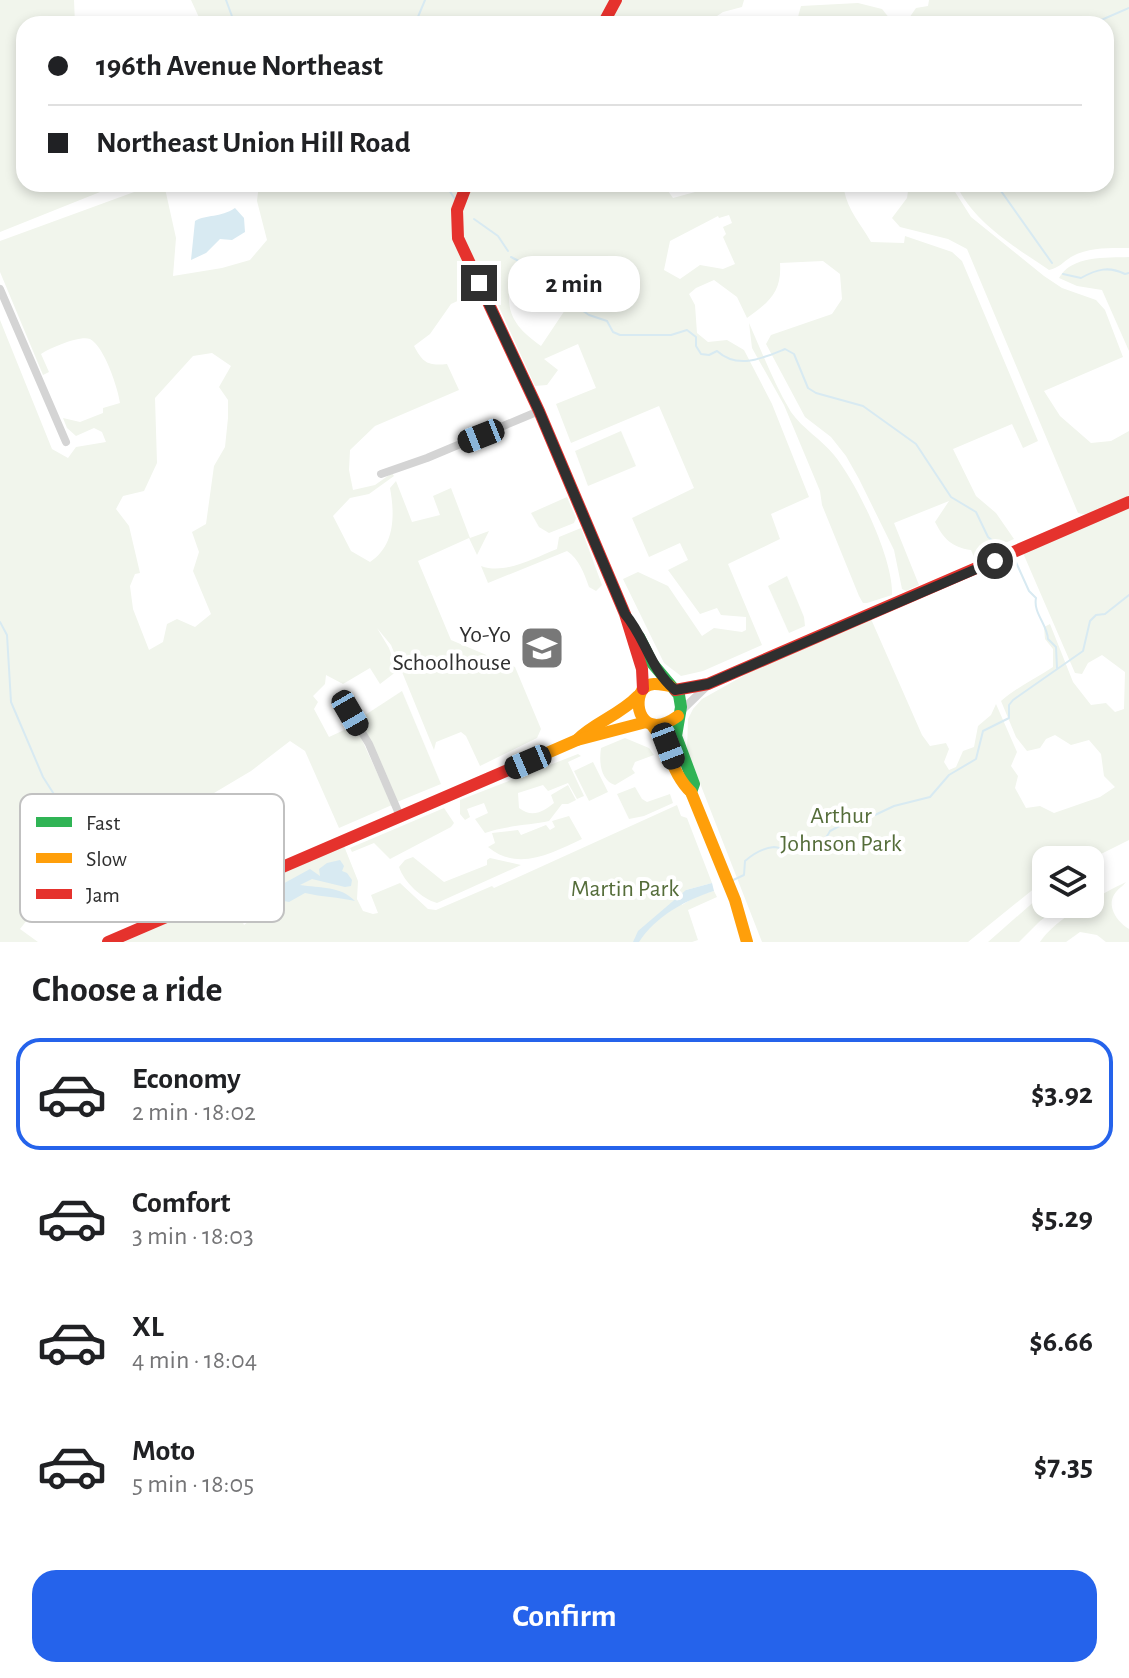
<!DOCTYPE html>
<html lang="en">
<head>
<meta charset="utf-8">
<style>
	:root { --surface:#fff; --page:#f2f2f2; --text:#202124; --muted:#757577; --line:#e0e0e0; --accent:#2563eb }
	body { margin:0; font-family:"Alegreya Sans",sans-serif; background:var(--page); color:var(--text); height:100vh; display:flex; flex-direction:column; font-size:30px; white-space:nowrap }
	* { box-sizing:border-box; margin:0 }
	p { font-size:26px; color:var(--muted) }
	.icon { flex:none; width:44px; height:44px; fill:none; stroke:currentColor; stroke-width:2; stroke-linecap:round; stroke-linejoin:round }
	.map { position:relative; height:942px; overflow:hidden }
	.details { display:flex; flex-direction:column; background:var(--surface); flex:1 }
	.details>* { flex:none }
	.hud { position:absolute; left:16px; top:16px; width:1098px; height:176px; border-radius:24px; box-shadow:0 4px 12px #0003; display:grid; align-content:center; height:176px; padding:0 32px; background:var(--surface) }
	.tools { position:absolute; left:1032px; top:846px; display:grid; gap:16px }
	.tools a { display:grid; place-items:center; width:72px; height:72px; border-radius:16px; background:var(--surface); box-shadow:0 4px 12px #0003; font-size:40px }
	.end { position:absolute; width:36px; height:36px; margin:-18px; border:10px solid #2f2f2f; background:#fff; box-shadow:0 0 0 4px #fff }
	.from { border-radius:50% }
	.bubble { position:absolute; height:56px; border-radius:24px; background:var(--surface); box-shadow:0 4px 12px #0003; font-size:26px; font-weight:700; line-height:56px; text-align:center }
	.car { position:absolute; width:24px; height:48px; margin:-24px -12px; border-radius:10px; box-shadow:0 0 6px 2px #0007; background:linear-gradient(#222 24%,#8ab4d8 0 40%,#222 0 76%,#8ab4d8 0 86%,#222 0) }
	.hud b { display:flex; align-items:center; gap:28px; height:76px; font-size:30px }
	.hud b+b { border-top:2px solid var(--line) }
	.hud i { width:20px; height:20px; background:var(--text) }
	ul { padding:0; list-style:none }
	li { display:flex; align-items:center; gap:24px; height:112px; margin:0 16px 12px; padding:0 16px; border:4px solid transparent; border-radius:24px }
	li div { flex:1 }
	li b { display:block; font-size:30px }
	li em { font-style:normal; font-weight:700 }
	li.active { border-color:var(--accent) }
	li>.icon { width:72px; height:72px; stroke-width:1.5 }
	h2 { padding:0 32px; font-size:36px; line-height:96px }
	.button { display:flex; gap:16px; margin-top:auto; padding:16px 32px }
	.button a { flex:1; height:92px; border-radius:24px; background:var(--accent); color:#fff; font-size:32px; font-weight:700; line-height:92px; text-align:center }
	.map>svg:first-child { display:block }
</style>
</head>
<body>
<div class="map">
<svg width="1129" height="942" viewBox="0 0 1129 942">
	<rect width="100%" height="100%" fill="#fff"/>
	<!-- green -->
	<g fill="#f1f5ec" fill-rule="evenodd">
		<path d="M0,0H74L75,24H24V184H120L0,232Z"/>
		<path d="M191,0H744L742,7L723,12L705,24H202Z"/>
		<path d="M929,0H1129V248C1110,248 1088,247 1071,257C1063,262 1059,268 1049,270C1015,247 973,222 956,184H1106V24H905L916,8L928,6Z"/>
		<path d="M858,3L882,9L894,24H796L801,6Z"/>
		<path d="M156,184H164L176,238L173,276L222,268L250,260L267,240L257,201L259,184H663L673,198L706,189L711,191L719,184H849L844,190C848,211 861,224 871,242L904,243L905,236L952,252L962,261L1038,441L1023,448L1012,424L953,449L976,496L996,513L1014,539L974,557L971,550C951,547 944,539 935,522L949,501L894,523L919,585L906,591L902,589L894,550L859,479L846,456L831,437L805,417L766,344L771,335L832,314L842,299L840,274L823,261L780,263C782,292 769,302 747,318L737,297L714,280L696,288L689,294L695,305L697,333L708,342L727,340L744,350L772,404L809,497L771,514L780,539L728,564L762,645L703,671L681,676L664,663L623,579L638,572L668,586L702,636L714,628L742,632L746,630V617L721,615L717,608L700,614L668,570L688,560L680,543L649,557L632,518L694,488L659,406L571,443L556,404L596,388L578,344L544,359L558,370L547,385L535,386L494,296L472,302L464,298L451,304L430,334L414,346C423,363 428,366 447,364L459,390L375,426L350,450L349,470L353,490L375,485L392,473L394,476L369,494L350,498L333,516L351,551L370,562C395,546 395,515 390,488L396,481L412,522L440,515L433,496L451,488L470,538L489,531L477,555L469,538L418,561L451,640L515,667L541,729L537,738L480,766L466,736L461,732L436,742L434,750L391,645L377,628L389,648L397,671L380,684L370,668L343,684L326,675L325,684L313,696L318,702L314,709L329,737L355,725L392,805L339,828L305,751L290,741L251,771L209,796L205,807L234,874L114,923L92,913L82,902L87,894L81,888L85,879L67,869L50,864L42,901L20,929L38,942H0V320L52,449L68,458L76,447L106,442L102,432L94,428L76,436L67,428L63,418L80,422L103,413V408L120,403C118,388 104,346 90,339C80,335 50,348 41,354L49,372L43,375L0,272V241ZM729,215L732,223L723,227L726,234L723,237L735,264L723,269L700,265L680,279L664,270L670,241L718,216L719,218ZM536,275L546,279L567,307L541,346C520,331 505,316 510,289ZM212,353L231,366L219,387L228,400V418L225,447L214,466L206,524L192,532L199,552L193,571L211,614L195,627L177,619L167,624L163,642L149,650L133,609L130,586L135,574L140,573L129,526L116,509L123,496L144,491L157,463L155,398L193,356ZM192,813L203,852L183,859L173,855L158,854L156,849L163,845L161,833L180,823Z"/>
		<path d="M909,184H950L971,217L1044,276L1062,288L1096,300L1105,310L1123,357L1044,391L1060,416L1091,443L1111,441L1129,431V496L1087,515L1078,513L967,249L948,239L900,227L892,218L907,198Z"/>
		<path d="M1129,257V351L1102,290L1077,286L1059,278C1072,255 1106,258 1129,257Z"/>
		<path d="M749,323C762,352 774,384 791,412C803,429 821,439 834,455C857,483 894,560 892,595L867,603H863L859,596L822,505L820,491L784,405L752,348Z"/>
		<path d="M621,431L636,466L588,486L575,451Z"/>
		<path d="M567,497L576,518L574,523L549,533L539,527L531,513Z"/>
		<path d="M1129,507V840L1089,860H1046V879L968,942H762L687,750L688,719L693,709L702,699L752,671L871,619L922,735L930,746L946,743L949,749L944,762L949,770L956,767L963,751L974,747L978,726L991,715L996,704L1017,752L1011,766L1018,776L1015,788L1026,808L1040,806L1054,813L1100,797L1115,787L1104,776L1101,754L1089,740L1071,745L1055,735L1046,739L1040,748L1027,751L1016,737L1001,701C1017,687 1035,679 1053,667V649L1045,639L1044,627L1050,624L1073,682L1091,705L1106,703L1115,712L1124,709L1125,672L1102,655L1088,663L1082,674L1075,673L1023,553Z"/>
		<path d="M581,528L602,585L596,591L589,587C584,573 579,559 567,551L488,583L481,566C505,575 534,558 557,549L559,537Z"/>
		<path d="M787,576L804,617L805,626L789,633L768,586Z"/>
		<path d="M402,691L441,784L397,802L359,719Z"/>
		<path d="M625,738L649,748L654,755L635,762L632,769L635,773L615,785C600,780 599,761 601,748Z"/>
		<path d="M578,754L581,756L568,762L584,796L577,799L568,783L548,791L543,785L518,793L519,808C532,818 543,812 554,803L551,795L568,785L576,800L568,804H562L549,821C530,825 503,826 485,833L475,819L488,813L484,803L467,809L470,817L465,820L460,814V800Z"/>
		<path d="M593,762L608,792L589,801L574,771Z"/>
		<path d="M635,787L642,799L647,802L670,794L673,803L644,816L629,819L617,794Z"/>
		<path d="M677,805L681,816L687,818L712,883L686,890L682,905L696,896L714,891L717,897L688,910L698,940L692,942H124L229,896L233,898L244,925L248,922L237,894L344,846L358,881L357,899L363,911L373,914L378,913L371,895L400,883L428,909L436,910L492,886L494,888Z"/>
		<path d="M444,808L454,823L451,827L390,859L374,843L352,852L350,848Z"/>
		<path d="M569,816L582,839C552,853 518,872 488,847L495,843L492,833L518,830L521,835L546,825L550,830L555,827L552,821Z"/>
		<path d="M413,857L444,882L487,865V860L490,858L521,865L437,903C422,899 404,882 399,867L405,860Z"/>
		<path d="M1126,882C1123,886 1119,888 1116,892C1105,905 1117,922 1129,929V942H1106L1097,935L1080,932L1066,942H1040C1055,919 1101,894 1126,882Z"/>
		<path d="M1046,891V904H1063L1040,921L1019,942H988Z"/>
	</g>
	<!-- water -->
	<g fill="#d8eaf2">
		<path d="M235,208L244,218L245,232L232,240L220,239L206,253L191,260L195,221C207,214 220,218 235,208Z"/>
		<path d="M340,860L344,866L342,871L347,873L352,880L351,886L345,887L312,879L300,885C320,888 341,886 355,901C338,897 322,897 305,893L289,902L284,901L279,886L310,869L320,876L319,869L327,863Z"/>
		<path d="M712,883L714,891C685,900 655,917 639,942H633L638,931L686,890Z"/>
	</g>
	<g fill="none" stroke-linecap="round" stroke-linejoin="round">
		<!-- stream -->
		<g stroke="#d8eaf2" stroke-width="2">
			<path d="M226,0L233,19L238,24"/>
			<path d="M415,24L425,0"/>
			<path d="M1092,24L1129,8"/>
			<path d="M445,184L455,199"/>
			<path d="M996,184L1052,263"/>
			<path d="M474,219L498,236L508,251"/>
			<path d="M511,257L544,274L555,284L564,298L589,315L607,321L613,332L620,335H671L687,330L696,337V346L701,354L709,355L717,351C738,370 763,358 785,349L794,354L808,388L816,393L863,406L916,444L951,497L976,512L988,537L999,546"/>
			<path d="M1063,274L1081,278C1097,269 1109,266 1125,274L1129,273"/>
			<path d="M1015,560L1029,591L1036,598C1033,613 1047,624 1048,639L1056,647L1057,668"/>
			<path d="M0,622L7,635L11,702L43,777L87,846L110,864L152,859L195,878L220,872L231,875"/>
			<path d="M731,881L744,875L745,861C753,854 763,848 774,847C780,847 786,852 793,851C804,851 826,842 830,831L860,815H875L894,806L930,797L949,775L976,759L983,731L1009,718V705L1013,700L1083,651L1090,621L1096,615L1105,614L1129,595"/>
			<path d="M253,890L282,894"/>
		</g>
		<!-- street -->
		<g stroke="#d4d4d4" stroke-width="8">
			<path d="M0,289L66,442"/>
			<path d="M381,474L427,458L539,411"/>
			<path d="M680,712L707,686"/>
			<path d="M350,713L369,744L400,816"/>
		</g>
		<!-- fast -->
		<path stroke="#30b455" stroke-width="12" d="M639,637L652,663L679,695L681,707L676,736L694,784L691,792"/>
		<!-- slow -->
		<g stroke="#ff9f0a" stroke-width="12">
			<path d="M670,686C662,685 651,681 644,688C631,701 641,743 678,716"/>
			<path d="M652,725C668,745 672,774 691,792L735,900L747,942"/>
			<path d="M577,740C595,722 620,715 638,696"/>
			<path d="M515,767L577,740L646,722"/>
		</g>
		<!-- jam -->
		<g stroke="#e5322d" stroke-width="12">
			<path d="M603,24L616,0"/>
			<path d="M467,184L457,210L458,238L539,411L625,614L642,669L643,689"/>
			<path d="M675,690L708,684L1129,502"/>
			<path d="M108,942L515,767"/>
		</g>
	</g>
	<g fill="none" stroke-linecap="round" stroke-linejoin="round">
		<!-- route -->
		<path stroke="#2f2f2f" stroke-width="10" d="M479,283L539,411L625,614C645,637 650,669 675,690L708,684L995,561"/>
	</g>
	<!-- icons -->
	<defs>
		<g id="school-square" transform="scale(2.3)"><rect x="-9" y="-9" width="18" height="18" rx="4" fill="#787878" stroke="#fff"/><path d="M0-5L7-2L0 1L-7-2ZM-4 1L0 2.5L4 1V4Q0 6-4 4Z" fill="#fff"/></g>
	</defs>
	<g fill-rule="evenodd">
		<use href="#school-square" x="542" y="648"/>
	</g>
	<g text-anchor="middle" stroke-width="8" stroke-linejoin="round" paint-order="stroke">
		<!-- poi labels -->
		<g font-size="24" fill="#2f2f2f" stroke="#fff" text-anchor="end">
			<text x="511" y="642">Yo-Yo<tspan x="511" dy="28">Schoolhouse</tspan></text>
		</g>
		<!-- park labels -->
		<g font-size="24" fill="#556d3a" stroke="#fff">
			<text x="841" y="823">Arthur<tspan x="841" dy="28">Johnson Park</tspan></text>
			<text x="625" y="896">Martin Park</text>
		</g>
	</g>
	<!-- legend -->
	<rect x="20" y="794" width="264" height="128" rx="12" fill="#fff" stroke="#c1c1c1" stroke-width="2"/>
	<rect x="36" y="817" width="36" height="10" fill="#30b455"/>
	<rect x="36" y="853" width="36" height="10" fill="#ff9f0a"/>
	<rect x="36" y="889" width="36" height="10" fill="#e5322d"/>
	<g font-size="22" fill="#2f2f2f">
		<text x="86" y="830">Fast</text>
		<text x="86" y="866">Slow</text>
		<text x="86" y="902">Jam</text>
	</g>
</svg>
<div class="tools">
<a><svg class="icon" aria-label="layers" viewBox="0 0 24 24"><path d="M12 4l9 5-9 5-9-5zM3 14l9 5 9-5"/></svg></a>
</div>
<i class="end from" style="left:995px;top:561px"></i>
<i class="end" style="left:479px;top:283px"></i>
<div class="bubble" style="left:508px;top:256px;width:132px">2 min</div>
<i class="car" style="left:481px;top:436px;rotate:248deg"></i>
<i class="car" style="left:350px;top:713px;rotate:150deg"></i>
<i class="car" style="left:668px;top:746px;rotate:159deg"></i>
<i class="car" style="left:528px;top:762px;rotate:247deg"></i>
<div class="hud">
<b><i class="from"></i>196th Avenue Northeast</b>
<b><i></i>Northeast Union Hill Road</b>
</div>
</div>
<section class="details">
<h2>Choose a ride</h2>
<ul>
<li class="active"><svg class="icon" aria-label="car" viewBox="0 0 24 24"><path d="M5 17H2v-5l4-1 3-4h7l3 4 3 1v5h-3M9 17h6M6 11h13"/><circle cx="7" cy="17" r="2"/><circle cx="17" cy="17" r="2"/></svg><div><b>Economy</b><p>2 min · 18:02</p></div><em>$3.92</em></li>
<li><svg class="icon" aria-label="car" viewBox="0 0 24 24"><path d="M5 17H2v-5l4-1 3-4h7l3 4 3 1v5h-3M9 17h6M6 11h13"/><circle cx="7" cy="17" r="2"/><circle cx="17" cy="17" r="2"/></svg><div><b>Comfort</b><p>3 min · 18:03</p></div><em>$5.29</em></li>
<li><svg class="icon" aria-label="car" viewBox="0 0 24 24"><path d="M5 17H2v-5l4-1 3-4h7l3 4 3 1v5h-3M9 17h6M6 11h13"/><circle cx="7" cy="17" r="2"/><circle cx="17" cy="17" r="2"/></svg><div><b>XL</b><p>4 min · 18:04</p></div><em>$6.66</em></li>
<li><svg class="icon" aria-label="car" viewBox="0 0 24 24"><path d="M5 17H2v-5l4-1 3-4h7l3 4 3 1v5h-3M9 17h6M6 11h13"/><circle cx="7" cy="17" r="2"/><circle cx="17" cy="17" r="2"/></svg><div><b>Moto</b><p>5 min · 18:05</p></div><em>$7.35</em></li>
</ul>
<div class="button"><a>Confirm</a></div>
</section>
</body>
</html>
